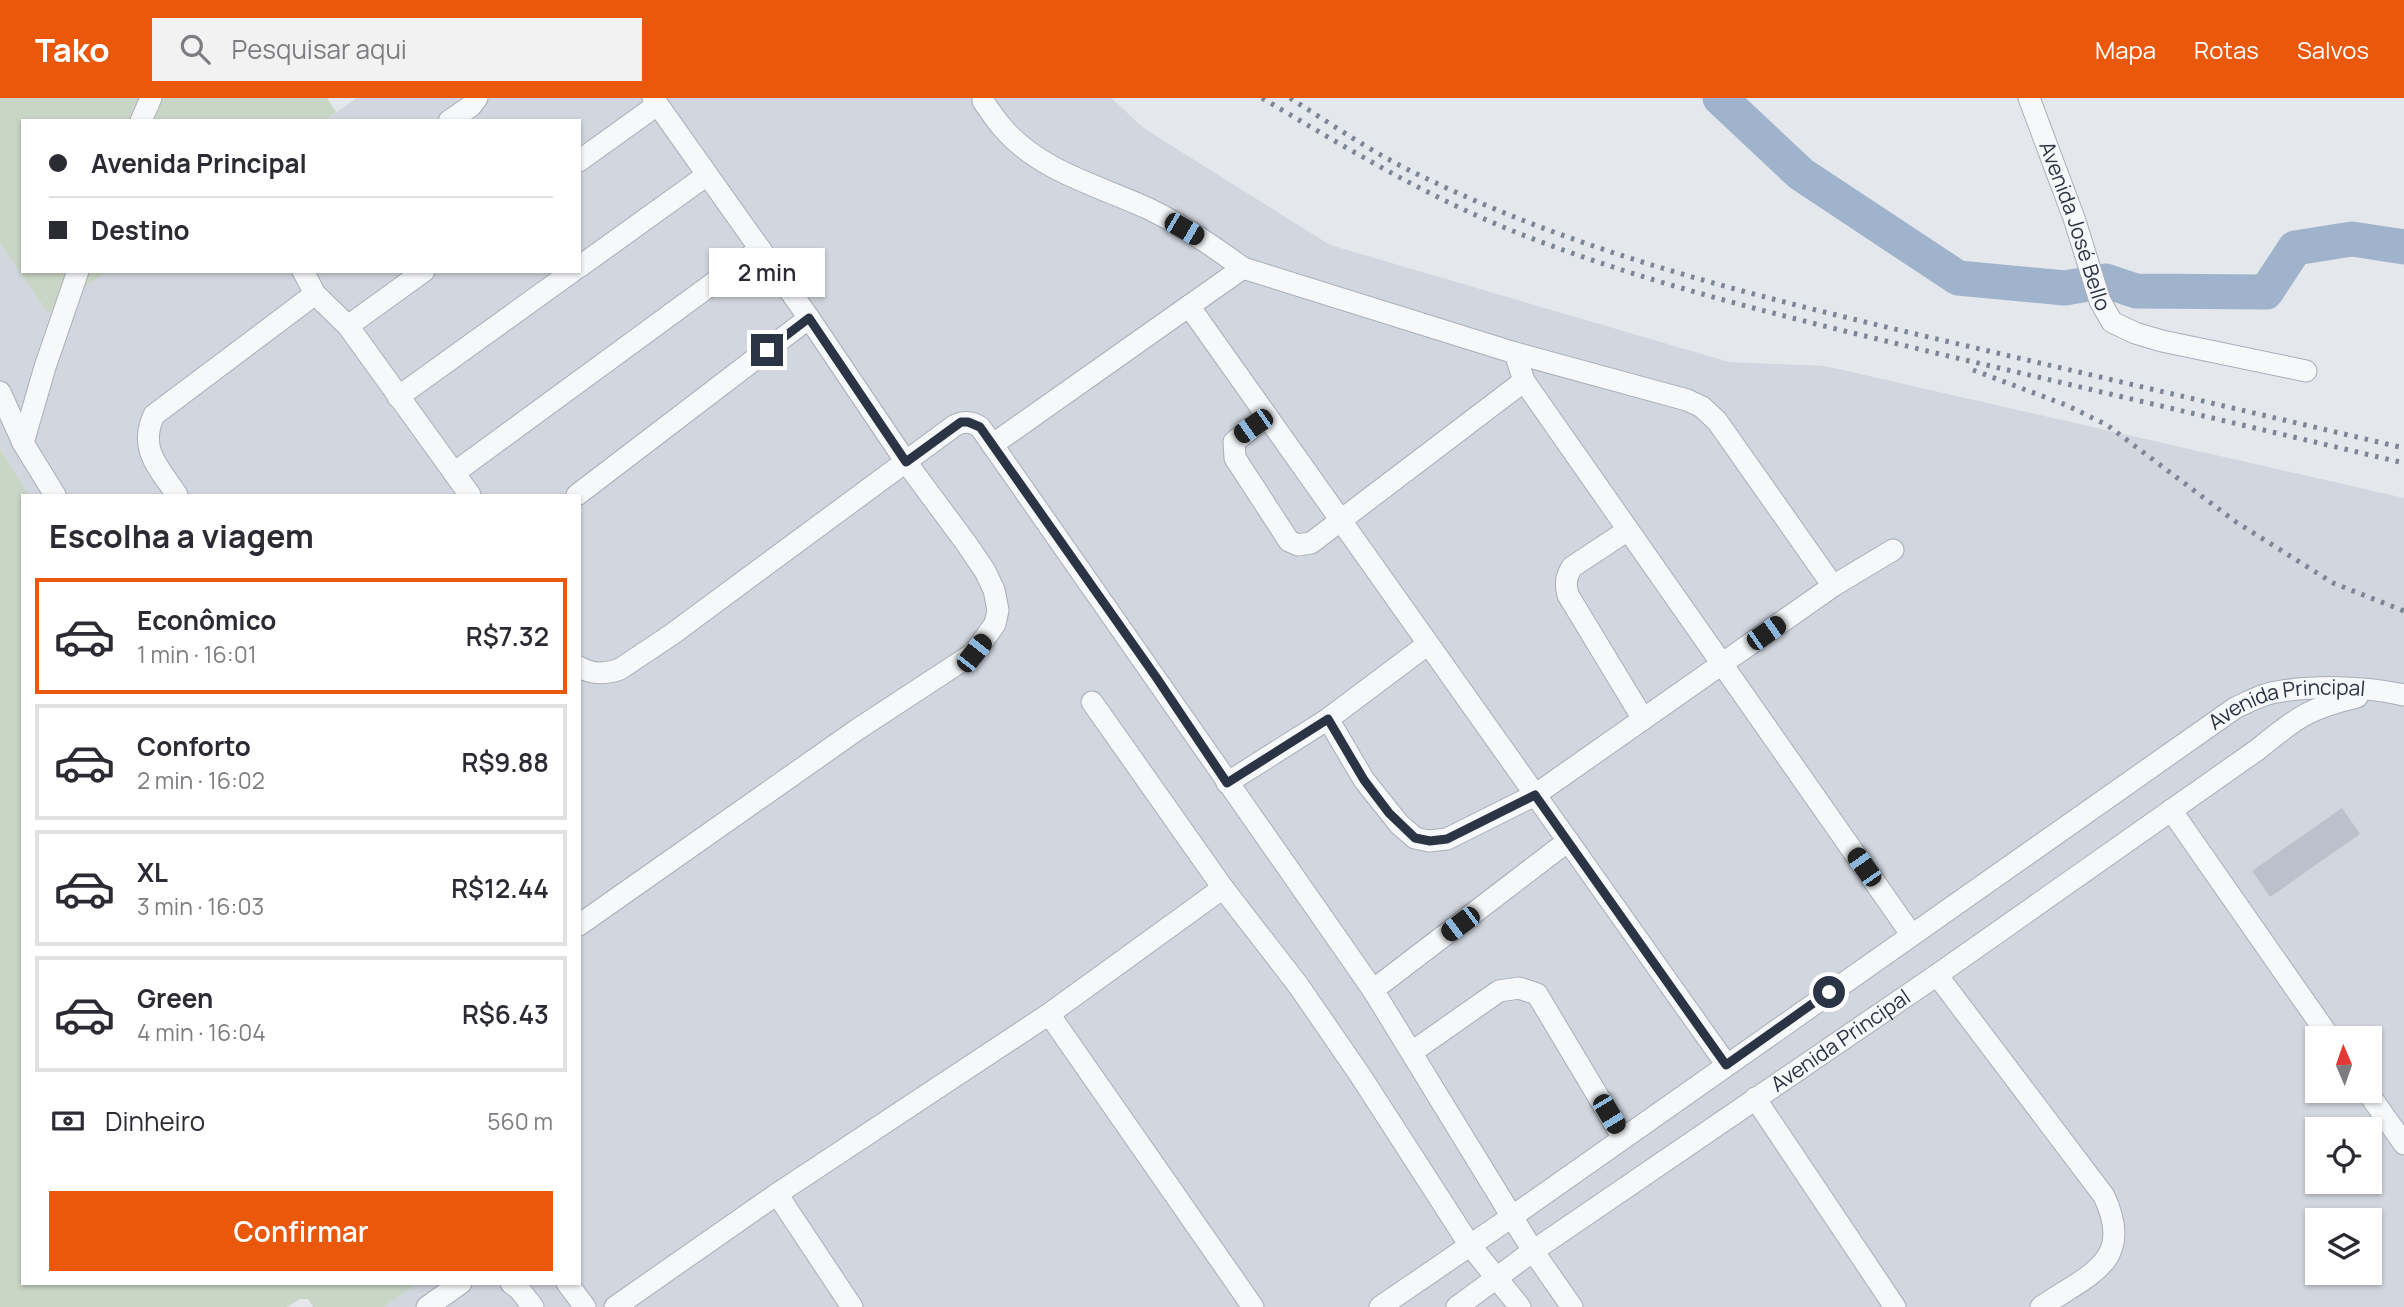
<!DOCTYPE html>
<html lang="pt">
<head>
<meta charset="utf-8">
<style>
	:root { --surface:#fff; --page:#f2f2f3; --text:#2b2b33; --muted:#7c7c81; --line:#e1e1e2; --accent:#ea580c }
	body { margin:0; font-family:Manrope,sans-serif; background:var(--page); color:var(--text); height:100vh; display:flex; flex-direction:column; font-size:26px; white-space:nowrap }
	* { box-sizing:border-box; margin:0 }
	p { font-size:23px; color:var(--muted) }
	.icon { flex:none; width:38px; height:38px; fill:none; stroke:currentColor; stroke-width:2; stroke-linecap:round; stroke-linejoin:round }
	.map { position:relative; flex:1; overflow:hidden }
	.sheet { position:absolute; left:21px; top:396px; width:560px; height:791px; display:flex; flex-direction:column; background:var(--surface); border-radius:0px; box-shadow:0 2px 5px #0004 }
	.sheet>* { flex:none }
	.banner { position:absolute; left:21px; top:21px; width:560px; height:154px; border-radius:0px; box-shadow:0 2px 5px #0004; display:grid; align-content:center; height:154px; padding:0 28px; background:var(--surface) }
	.needle { width:46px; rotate:358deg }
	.controls { position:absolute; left:2305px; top:928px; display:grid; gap:14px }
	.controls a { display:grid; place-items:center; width:77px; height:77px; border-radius:0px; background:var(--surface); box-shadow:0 2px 5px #0004; font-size:35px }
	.end { position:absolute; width:32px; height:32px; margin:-16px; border:9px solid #2b3445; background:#fff; box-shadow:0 0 0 4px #fff }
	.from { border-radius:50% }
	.bubble { position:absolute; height:49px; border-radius:0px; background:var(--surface); box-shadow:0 2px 5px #0004; font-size:23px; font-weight:600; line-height:49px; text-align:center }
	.car { position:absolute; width:21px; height:42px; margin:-21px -10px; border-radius:9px; box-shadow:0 0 5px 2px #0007; background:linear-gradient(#222 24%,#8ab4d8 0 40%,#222 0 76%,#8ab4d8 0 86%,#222 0) }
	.banner b { display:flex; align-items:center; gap:24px; height:66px; font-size:26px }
	.banner b+b { border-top:2px solid var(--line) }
	.banner i { width:18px; height:18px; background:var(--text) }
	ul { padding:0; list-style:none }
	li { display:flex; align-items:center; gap:21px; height:116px; margin:0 14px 10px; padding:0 14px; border:4px solid var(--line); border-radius:0px }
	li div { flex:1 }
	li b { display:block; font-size:26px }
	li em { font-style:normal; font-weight:600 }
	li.selected { border-color:var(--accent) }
	li>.icon { width:63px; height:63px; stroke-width:1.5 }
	h2 { padding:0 28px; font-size:32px; line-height:84px }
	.pay { display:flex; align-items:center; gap:18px; height:77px; padding:0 28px; font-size:26px }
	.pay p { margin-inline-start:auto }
	.button { display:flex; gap:14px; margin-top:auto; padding:14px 28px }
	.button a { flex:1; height:80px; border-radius:0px; background:var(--accent); color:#fff; font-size:28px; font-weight:600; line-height:80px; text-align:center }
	header { display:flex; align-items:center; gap:42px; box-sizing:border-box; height:98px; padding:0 35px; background:var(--accent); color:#fff }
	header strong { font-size:33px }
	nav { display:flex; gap:38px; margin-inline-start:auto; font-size:24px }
	.search { width:490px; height:63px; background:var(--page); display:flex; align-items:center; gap:18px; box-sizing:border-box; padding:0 24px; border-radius:0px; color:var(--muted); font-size:26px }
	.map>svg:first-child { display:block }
</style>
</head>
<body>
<header>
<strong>Tako</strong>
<div class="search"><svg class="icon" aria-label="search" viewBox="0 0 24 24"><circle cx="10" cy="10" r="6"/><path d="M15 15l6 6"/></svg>Pesquisar aqui</div>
<nav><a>Mapa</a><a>Rotas</a><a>Salvos</a></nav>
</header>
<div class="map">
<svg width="2404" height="1209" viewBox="0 0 2404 1209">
	<rect width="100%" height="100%" fill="#e4e7ec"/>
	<!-- built -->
	<path fill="#d2d6de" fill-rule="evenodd" d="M357,0H1111L1145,31L1330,147L1729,264L1825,268L2404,400V1209H384L418,1185H579V397H29L0,351V145L48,215L108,173H579V23H324ZM2317,940H2370V992H2317ZM2317,1031H2370V1083H2317ZM2317,1122H2370V1174H2317Z"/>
	<!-- green -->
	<g fill="#c9d6c5">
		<path d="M0,0H327L336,14L324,23H23V173H108L48,215L0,145Z"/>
		<path d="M0,351L29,397H23V1185H418L384,1209H313L308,1201H300L287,1209H0Z"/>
	</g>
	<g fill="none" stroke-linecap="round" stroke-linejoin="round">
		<!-- river -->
		<path stroke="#9fb4cc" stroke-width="35" d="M1720,0L1801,76L1958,180L2065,190L2106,183L2136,193L2266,194L2295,150L2352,141L2404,149"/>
	</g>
	<!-- building -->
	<path fill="#bbc0ca" d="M2342,710L2360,736L2270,799L2252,773Z"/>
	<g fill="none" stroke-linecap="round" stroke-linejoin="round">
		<!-- minor casing -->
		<g stroke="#a9aeb7" stroke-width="23">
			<g id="minor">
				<path id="s1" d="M2029,0L2074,120L2100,203L2112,224L2135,235L2162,243L2306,273"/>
				<path d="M983,3C989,12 995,21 1002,29C1039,73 1097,87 1147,110C1181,126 1213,148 1243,170"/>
				<path d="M141,23L151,0"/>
				<path d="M449,23L471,8L477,0"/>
				<path d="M579,63L657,7"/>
				<path d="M579,169L707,77"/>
				<path d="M303,173L315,196L348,228"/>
				<path d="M424,173L348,228L470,397"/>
				<path d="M1189,208L1243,170L1515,255L1524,283L1911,836"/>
				<path d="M1515,255L1687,302L1702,309L1717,323L1833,488"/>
				<path d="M0,294L23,345L55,397"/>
				<path d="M398,299L573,173"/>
				<path d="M1267,318L1234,344L1235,360L1289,443L1298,447L1311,445L1524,283"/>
				<path d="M23,345L45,269L78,173"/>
				<path d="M992,347L1189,208L1726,966"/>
				<path d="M454,375L760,151"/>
				<path d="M177,397C159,370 138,351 154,317L315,196"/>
				<path d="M577,397L809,220"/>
				<path d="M1628,432L1572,469C1566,479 1565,485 1568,497L1643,621"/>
				<path d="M579,569C593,577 606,576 620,571L671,537L954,328C963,323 971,323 980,329L1373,892L1533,1153L1572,1209"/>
				<path d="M1092,604L1223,790L1298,887L1360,977L1469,1146L1520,1209"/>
				<path d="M1328,621L1364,682L1399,726L1415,740L1429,743L1447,741L1535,697L1833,488L1893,452"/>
				<path d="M1227,685L1328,621L1428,546"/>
				<path d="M2171,712L2330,940"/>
				<path d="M579,827L858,631L974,555L995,526L998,512L994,492L985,473L966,445L906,364L809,220L653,0"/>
				<path d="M1937,877L2104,1098C2135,1164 2089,1176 2041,1209"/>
				<path d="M1373,892L1568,743"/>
				<path d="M1049,916L1253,1209"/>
				<path d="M1412,954L1499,893L1519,890L1537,896L1623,1040"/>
				<path d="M2366,992L2404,1046"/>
				<path d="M1755,1000L1895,1209"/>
				<path d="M777,1096L852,1209"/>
				<path d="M511,1185L519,1191L533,1209"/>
				<path d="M567,1185L585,1209"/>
				<path d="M427,1209L461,1185"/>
				<path d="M615,1209L777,1096L1049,916L1223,790"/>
				<path id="s2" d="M1380,1209L1513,1118L2235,610C2246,605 2259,598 2271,595C2311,587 2364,588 2404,597"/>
				<path id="s3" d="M1457,1209L1533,1153L1937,877L2257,652C2295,621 2308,610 2357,599"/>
			</g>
		</g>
		<!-- minor -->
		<use href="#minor" stroke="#f7f8fa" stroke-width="21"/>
		<!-- rail -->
		<g stroke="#7d8696" stroke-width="5" stroke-dasharray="3.5 7" stroke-linecap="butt">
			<path d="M1262,0C1351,53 1439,106 1536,142C1668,192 1807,224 1944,257C2097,293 2251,329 2404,365"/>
			<path d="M1290,0C1331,26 1373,55 1417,76C1591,161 1779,204 1967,248C2113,282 2258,316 2404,350"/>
			<path d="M1973,272L2066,307L2107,327L2236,424L2333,485L2404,513"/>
		</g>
	</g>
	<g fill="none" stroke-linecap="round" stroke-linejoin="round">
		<!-- route -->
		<path stroke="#2b3445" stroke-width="9" d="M767,252L809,220L906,364L961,324H968L980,329L1156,579L1227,685L1328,621L1364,682L1389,715L1415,740L1430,743L1447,741L1535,697L1726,967L1829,894"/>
	</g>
	<g text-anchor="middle" stroke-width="5" stroke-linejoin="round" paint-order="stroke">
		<!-- street labels -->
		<g font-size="21" fill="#2b3445" stroke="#f4f6f9">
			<text dy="7" stroke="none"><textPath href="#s1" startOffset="136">Avenida José Bello</textPath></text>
			<text dy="7" stroke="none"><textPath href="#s2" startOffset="1096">Avenida Principal</textPath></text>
			<text dy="7" stroke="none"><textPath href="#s3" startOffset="467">Avenida Principal</textPath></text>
		</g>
	</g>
</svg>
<div class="controls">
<a><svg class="needle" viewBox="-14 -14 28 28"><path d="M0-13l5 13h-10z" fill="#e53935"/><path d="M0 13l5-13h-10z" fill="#7c7c81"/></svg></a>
<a><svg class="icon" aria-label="locate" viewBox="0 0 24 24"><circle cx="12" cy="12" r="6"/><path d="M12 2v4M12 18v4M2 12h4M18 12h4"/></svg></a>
<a><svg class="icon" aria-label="layers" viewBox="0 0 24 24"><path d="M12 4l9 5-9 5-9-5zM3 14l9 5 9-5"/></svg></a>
</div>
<i class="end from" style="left:1829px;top:894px"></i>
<i class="end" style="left:767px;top:252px"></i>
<div class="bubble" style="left:709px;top:150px;width:116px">2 min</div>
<i class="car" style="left:1184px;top:131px;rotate:120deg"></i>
<i class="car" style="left:1253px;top:328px;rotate:235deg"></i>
<i class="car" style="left:1766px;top:535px;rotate:55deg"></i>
<i class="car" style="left:974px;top:555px;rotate:38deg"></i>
<i class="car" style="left:1864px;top:769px;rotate:325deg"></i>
<i class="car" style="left:1460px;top:826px;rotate:233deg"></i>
<i class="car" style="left:1609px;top:1016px;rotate:149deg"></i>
<div class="banner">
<b><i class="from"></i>Avenida Principal</b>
<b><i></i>Destino</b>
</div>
<section class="sheet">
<h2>Escolha a viagem</h2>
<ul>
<li class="selected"><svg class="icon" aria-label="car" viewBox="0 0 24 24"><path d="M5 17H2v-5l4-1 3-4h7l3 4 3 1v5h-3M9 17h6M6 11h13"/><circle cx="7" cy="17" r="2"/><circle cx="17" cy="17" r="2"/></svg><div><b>Econômico</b><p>1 min · 16:01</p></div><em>R$7.32</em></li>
<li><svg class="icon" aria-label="car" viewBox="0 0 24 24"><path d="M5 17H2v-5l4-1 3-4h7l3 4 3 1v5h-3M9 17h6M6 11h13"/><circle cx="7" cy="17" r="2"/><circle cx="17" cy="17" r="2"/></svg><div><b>Conforto</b><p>2 min · 16:02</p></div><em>R$9.88</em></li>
<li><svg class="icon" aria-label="car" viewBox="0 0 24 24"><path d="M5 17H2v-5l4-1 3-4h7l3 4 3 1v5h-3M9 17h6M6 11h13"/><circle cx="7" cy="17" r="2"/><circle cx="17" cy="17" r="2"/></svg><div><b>XL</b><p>3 min · 16:03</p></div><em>R$12.44</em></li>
<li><svg class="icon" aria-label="car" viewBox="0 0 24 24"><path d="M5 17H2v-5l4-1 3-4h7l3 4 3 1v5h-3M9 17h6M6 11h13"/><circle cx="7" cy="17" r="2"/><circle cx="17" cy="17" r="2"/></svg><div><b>Green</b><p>4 min · 16:04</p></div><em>R$6.43</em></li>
</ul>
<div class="pay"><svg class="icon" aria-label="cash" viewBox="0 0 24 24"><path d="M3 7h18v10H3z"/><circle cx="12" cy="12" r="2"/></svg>Dinheiro<p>560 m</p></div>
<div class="button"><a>Confirmar</a></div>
</section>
</div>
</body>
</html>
